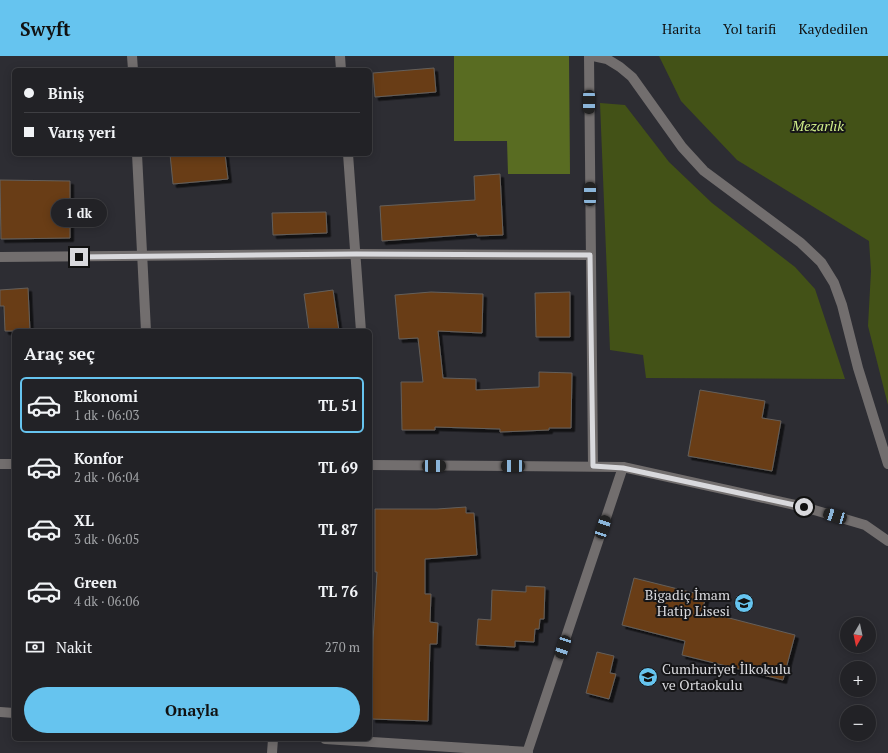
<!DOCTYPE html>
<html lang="tr">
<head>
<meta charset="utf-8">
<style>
	:root { --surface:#222226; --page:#2e2f32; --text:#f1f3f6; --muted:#a2a4a7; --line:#3f3f43; --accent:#66c4ef }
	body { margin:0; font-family:"PT Serif",serif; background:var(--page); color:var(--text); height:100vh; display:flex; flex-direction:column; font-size:15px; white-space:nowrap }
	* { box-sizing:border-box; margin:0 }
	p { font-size:13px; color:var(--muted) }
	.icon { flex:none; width:22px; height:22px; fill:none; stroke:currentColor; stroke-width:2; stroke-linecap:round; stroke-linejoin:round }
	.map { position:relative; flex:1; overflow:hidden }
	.panel { position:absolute; left:12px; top:273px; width:360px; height:412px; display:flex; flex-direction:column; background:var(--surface); border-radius:6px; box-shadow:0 2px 10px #0003,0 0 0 1px var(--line) }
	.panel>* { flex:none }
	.top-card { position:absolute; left:12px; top:12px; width:360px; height:88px; border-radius:6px; box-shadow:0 2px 10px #0003,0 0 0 1px var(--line); display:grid; align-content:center; height:88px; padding:0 12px; background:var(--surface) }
	.needle { width:26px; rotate:189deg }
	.tools { position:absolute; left:840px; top:561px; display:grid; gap:8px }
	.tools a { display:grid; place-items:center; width:36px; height:36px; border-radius:50%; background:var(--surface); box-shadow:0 2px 10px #0003,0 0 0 1px var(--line); font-size:20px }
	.end { position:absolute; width:18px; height:18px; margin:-9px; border:5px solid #d9d9dd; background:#111; box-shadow:0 0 0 2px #111 }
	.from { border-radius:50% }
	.bubble { position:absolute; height:28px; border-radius:14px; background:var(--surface); box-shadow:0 2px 10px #0003,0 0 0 1px var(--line); font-size:13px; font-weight:600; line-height:28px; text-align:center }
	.car { position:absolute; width:12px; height:24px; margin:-12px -6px; border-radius:5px; box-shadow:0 0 3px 1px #0007; background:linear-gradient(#222 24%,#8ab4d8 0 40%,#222 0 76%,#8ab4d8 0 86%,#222 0) }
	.top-card b { display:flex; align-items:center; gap:14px; height:38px; font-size:15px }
	.top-card b+b { border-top:1px solid var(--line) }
	.top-card i { width:10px; height:10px; background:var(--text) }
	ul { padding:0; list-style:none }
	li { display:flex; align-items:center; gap:12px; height:56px; margin:0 8px 6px; padding:0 4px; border:2px solid transparent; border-radius:6px }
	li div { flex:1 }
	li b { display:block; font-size:15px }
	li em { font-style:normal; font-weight:600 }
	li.selected { border-color:var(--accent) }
	li>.icon { width:36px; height:36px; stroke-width:1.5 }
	h2 { padding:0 12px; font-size:18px; line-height:48px }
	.pay { display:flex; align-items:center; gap:10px; height:44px; padding:0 12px; font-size:15px }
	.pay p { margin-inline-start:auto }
	.action { display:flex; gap:8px; margin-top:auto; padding:8px 12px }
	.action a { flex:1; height:46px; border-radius:24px; background:var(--accent); color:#111; font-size:16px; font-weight:600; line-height:46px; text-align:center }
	header { display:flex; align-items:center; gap:24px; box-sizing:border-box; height:56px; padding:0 20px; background:var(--accent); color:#111 }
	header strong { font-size:19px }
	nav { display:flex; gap:22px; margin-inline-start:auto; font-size:14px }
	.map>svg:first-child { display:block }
</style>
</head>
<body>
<header>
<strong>Swyft</strong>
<nav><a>Harita</a><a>Yol tarifi</a><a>Kaydedilen</a></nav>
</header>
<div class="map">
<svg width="888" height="697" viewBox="0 0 888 697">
	<defs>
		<filter id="shadow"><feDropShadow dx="3.5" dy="3.5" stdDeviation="0" flood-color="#0009"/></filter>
	</defs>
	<rect width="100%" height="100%" fill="#2d2d33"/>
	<!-- green -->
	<g fill="#435217">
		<path d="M659,0H888V349L868,270L871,215L869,185L737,104L681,45Z"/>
		<path d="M600,47L625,49L669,106L712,147L795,211L815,233L845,323L646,322L643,299L610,294Z"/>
	</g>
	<!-- forest -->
	<path fill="#596c22" d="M454,0H569L570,118H508L507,85H454Z"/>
	<!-- building -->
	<g fill="#693e15" stroke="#645f5b" filter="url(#shadow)">
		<path d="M434,12L436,36L375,41L373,17Z"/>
		<path d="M170,98H225L228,123L173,128Z"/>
		<path d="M500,118L503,179L477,180V178L382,185L380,150L475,144L474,120Z"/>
		<path d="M0,124L70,125V182L1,183Z"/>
		<path d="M326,156L327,177L273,179L272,157Z"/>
		<path d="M28,232L30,275H5L4,250H0V234Z"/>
		<path d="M333,234L339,275H309L304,238Z"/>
		<path d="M431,236L483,238L482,277L438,275L443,322L476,323V334L539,331V316L572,317L571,372H549V374L500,376V373L435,371V374H402L401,326H423L418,282L399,283L395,239Z"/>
		<path d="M570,236V281H536L535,237Z"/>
		<path d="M700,334L765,345L762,362L781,365L772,415L688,400Z"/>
		<path d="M466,451V457H474L477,499L425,503V538H431L430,566L438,567L437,588H430L428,665L372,663L373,585L377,516H375V453H437Z"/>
		<path d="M634,522L706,540L702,555L795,579L783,624L682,599L685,585L622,569Z"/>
		<path d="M526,530L545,531L544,563H540L539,573H535L534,586L515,585V591L476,589L478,563L491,564L492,534L526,536Z"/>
		<path d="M597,596L614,600L610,617L616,618L609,643L586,637Z"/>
	</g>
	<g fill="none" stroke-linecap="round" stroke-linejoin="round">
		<!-- minor -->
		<g stroke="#726e6e" stroke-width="10">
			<path d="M132,0L133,14"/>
			<path d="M340,0L341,14"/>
			<path d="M589,0L593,410"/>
			<path d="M593,0L607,3L620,11L632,21L682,91L704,115L801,187L821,206L834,227L842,249L858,312L888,408"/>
			<path d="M137,98L146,275"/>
			<path d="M348,98L361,275"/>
			<path d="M0,201L356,198L590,199"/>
			<path d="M0,408H14"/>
			<path d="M370,409L623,411L804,451L865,469L888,485"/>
			<path d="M0,656L14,657"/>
			<path d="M325,683L528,696"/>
			<path d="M272,697L273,683"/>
			<path d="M527,697L623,411"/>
		</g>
	</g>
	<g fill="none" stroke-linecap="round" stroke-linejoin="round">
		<!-- route -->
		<path stroke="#d9d9dd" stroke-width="5" d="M79,201L356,198L590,199L593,410L623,412L804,451"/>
	</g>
	<!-- icons -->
	<defs>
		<g id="school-disc" transform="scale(1)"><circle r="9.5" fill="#66c4ef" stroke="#161618"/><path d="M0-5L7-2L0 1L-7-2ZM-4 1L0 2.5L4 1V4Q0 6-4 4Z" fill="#111"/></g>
	</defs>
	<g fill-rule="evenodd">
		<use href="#school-disc" x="744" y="547"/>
		<use href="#school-disc" x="648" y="621"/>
	</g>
	<g text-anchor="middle" stroke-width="4" stroke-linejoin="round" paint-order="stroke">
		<!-- park labels -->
		<g font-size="14" font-style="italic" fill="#d1ef8a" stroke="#161618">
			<text x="818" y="75">Mezarlık</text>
		</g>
		<!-- poi labels -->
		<g font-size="14" fill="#d9d9dd" stroke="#161618" text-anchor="end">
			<text x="730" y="544">Bigadiç İmam<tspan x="730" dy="16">Hatip Lisesi</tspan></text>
			<text x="662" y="618" text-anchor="start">Cumhuriyet İlkokulu<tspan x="662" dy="16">ve Ortaokulu</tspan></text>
		</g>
	</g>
</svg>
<div class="tools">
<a><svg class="needle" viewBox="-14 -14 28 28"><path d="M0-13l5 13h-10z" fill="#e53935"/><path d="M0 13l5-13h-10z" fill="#a2a4a7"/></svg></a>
<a>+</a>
<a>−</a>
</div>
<i class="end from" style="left:804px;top:451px"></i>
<i class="end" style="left:79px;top:201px"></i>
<div class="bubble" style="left:51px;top:143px;width:56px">1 dk</div>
<i class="car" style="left:589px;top:46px;rotate:180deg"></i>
<i class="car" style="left:590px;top:138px;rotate:0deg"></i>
<i class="car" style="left:434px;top:410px;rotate:90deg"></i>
<i class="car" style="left:513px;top:410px;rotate:270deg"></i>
<i class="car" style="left:835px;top:460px;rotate:287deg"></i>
<i class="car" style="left:603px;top:471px;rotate:18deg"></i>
<i class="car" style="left:563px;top:591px;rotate:198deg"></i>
<div class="top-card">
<b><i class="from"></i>Biniş</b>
<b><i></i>Varış yeri</b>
</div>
<section class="panel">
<h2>Araç seç</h2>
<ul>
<li class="selected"><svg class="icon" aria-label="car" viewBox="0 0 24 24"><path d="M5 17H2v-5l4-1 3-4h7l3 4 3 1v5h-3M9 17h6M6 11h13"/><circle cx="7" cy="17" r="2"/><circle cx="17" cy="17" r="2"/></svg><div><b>Ekonomi</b><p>1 dk · 06:03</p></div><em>TL 51</em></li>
<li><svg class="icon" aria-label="car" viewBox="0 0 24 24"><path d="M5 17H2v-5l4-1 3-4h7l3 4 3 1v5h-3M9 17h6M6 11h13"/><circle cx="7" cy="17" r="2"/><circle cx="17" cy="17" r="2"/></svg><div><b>Konfor</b><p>2 dk · 06:04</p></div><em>TL 69</em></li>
<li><svg class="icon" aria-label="car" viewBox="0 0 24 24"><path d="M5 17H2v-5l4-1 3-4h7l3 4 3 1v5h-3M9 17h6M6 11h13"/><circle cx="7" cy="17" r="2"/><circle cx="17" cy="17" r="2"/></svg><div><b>XL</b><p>3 dk · 06:05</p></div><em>TL 87</em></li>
<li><svg class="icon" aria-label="car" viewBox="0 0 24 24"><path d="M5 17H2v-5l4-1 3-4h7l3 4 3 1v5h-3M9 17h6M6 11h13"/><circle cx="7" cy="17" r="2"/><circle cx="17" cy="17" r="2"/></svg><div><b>Green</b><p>4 dk · 06:06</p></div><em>TL 76</em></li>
</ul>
<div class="pay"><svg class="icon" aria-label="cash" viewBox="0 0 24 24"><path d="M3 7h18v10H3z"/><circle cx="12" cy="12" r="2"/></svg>Nakit<p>270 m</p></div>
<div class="action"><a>Onayla</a></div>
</section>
</div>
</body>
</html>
